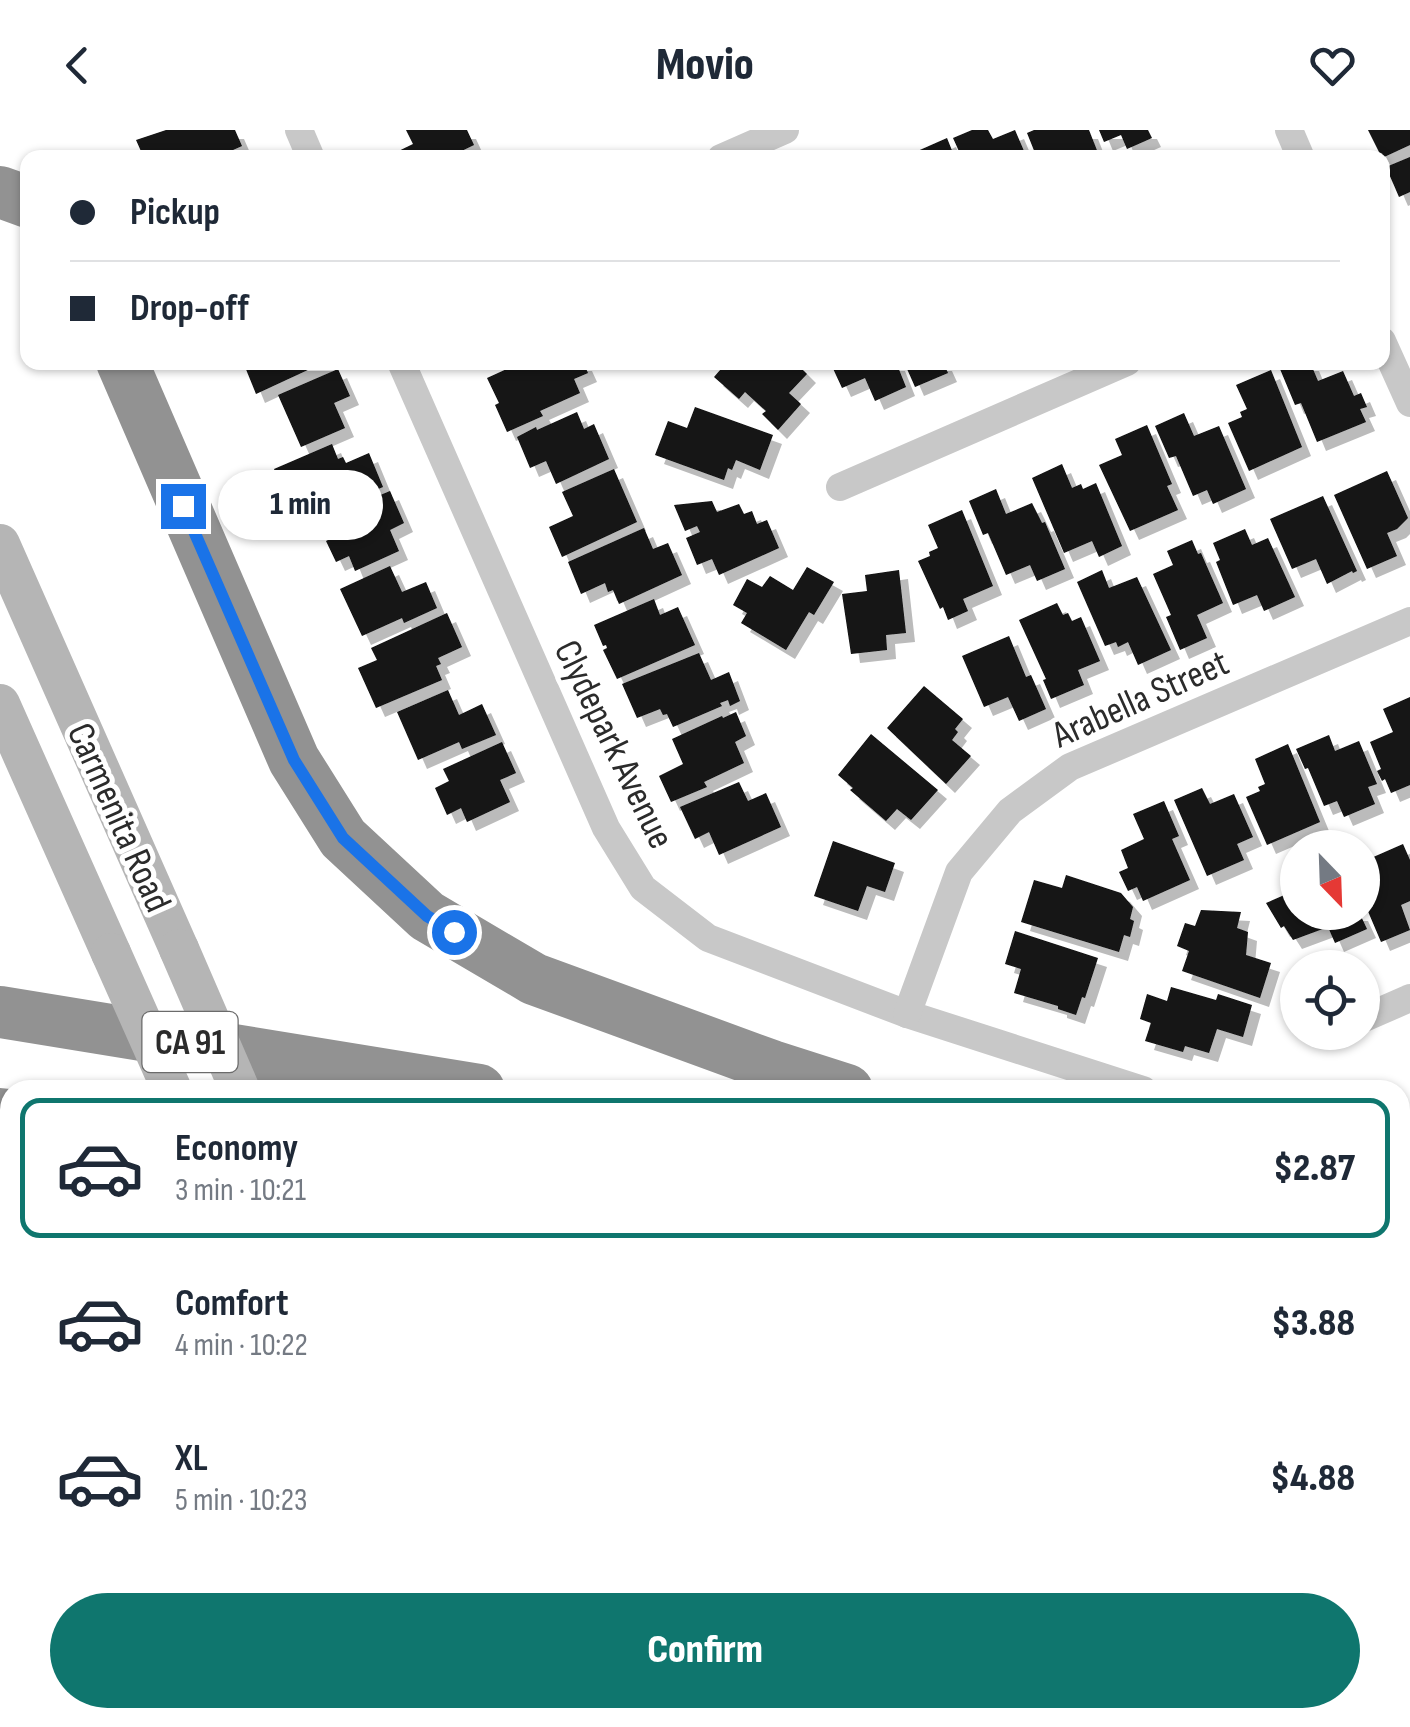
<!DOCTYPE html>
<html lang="en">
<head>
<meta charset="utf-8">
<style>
	:root { --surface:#fff; --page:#f6f6f7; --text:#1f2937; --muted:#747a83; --line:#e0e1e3; --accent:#0f766e }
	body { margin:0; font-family:"Sofia Sans Condensed",sans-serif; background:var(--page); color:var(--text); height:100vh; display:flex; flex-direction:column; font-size:38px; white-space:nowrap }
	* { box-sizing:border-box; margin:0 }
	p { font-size:32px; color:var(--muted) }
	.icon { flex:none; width:55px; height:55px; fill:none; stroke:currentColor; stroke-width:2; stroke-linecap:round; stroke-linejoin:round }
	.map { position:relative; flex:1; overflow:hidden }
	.sheet { position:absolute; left:0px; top:950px; width:1410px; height:648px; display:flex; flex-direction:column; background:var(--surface); border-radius:30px 30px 0 0; box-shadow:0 2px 8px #0004 }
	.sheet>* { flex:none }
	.top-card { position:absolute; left:20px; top:20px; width:1370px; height:220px; border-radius:20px; box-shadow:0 2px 8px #0004; display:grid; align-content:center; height:220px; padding:0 50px; background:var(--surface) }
	.needle { width:65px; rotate:157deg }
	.tools { position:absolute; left:1280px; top:700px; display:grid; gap:20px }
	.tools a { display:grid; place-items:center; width:100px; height:100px; border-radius:50%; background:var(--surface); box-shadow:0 2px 8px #0004; font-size:50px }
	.end { position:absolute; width:45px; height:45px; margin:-22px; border:12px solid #1a73e8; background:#fff; box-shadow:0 0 0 5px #fff }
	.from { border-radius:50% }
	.bubble { position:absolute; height:70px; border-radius:35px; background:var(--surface); box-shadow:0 2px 8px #0004; font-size:32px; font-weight:800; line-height:70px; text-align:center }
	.top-card b { display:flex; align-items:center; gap:35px; height:95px; font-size:38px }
	.top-card b+b { border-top:2px solid var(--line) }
	.top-card i { width:25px; height:25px; background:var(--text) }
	ul { padding:18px 0 0; list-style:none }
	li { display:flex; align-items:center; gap:30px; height:140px; margin:0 20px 15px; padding:0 30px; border:5px solid transparent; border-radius:20px }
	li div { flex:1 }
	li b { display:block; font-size:38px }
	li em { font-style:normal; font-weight:800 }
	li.on { border-color:var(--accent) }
	li>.icon { width:90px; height:90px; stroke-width:1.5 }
	.primary-button { display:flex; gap:20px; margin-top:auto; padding:20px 50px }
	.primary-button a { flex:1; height:115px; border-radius:60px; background:var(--accent); color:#fff; font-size:40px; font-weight:800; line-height:115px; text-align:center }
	header { display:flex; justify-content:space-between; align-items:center; height:130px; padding:0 50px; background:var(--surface); font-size:45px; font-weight:800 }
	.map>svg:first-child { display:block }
</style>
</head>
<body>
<header><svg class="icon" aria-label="back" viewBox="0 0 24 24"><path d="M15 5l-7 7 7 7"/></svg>Movio<svg class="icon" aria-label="heart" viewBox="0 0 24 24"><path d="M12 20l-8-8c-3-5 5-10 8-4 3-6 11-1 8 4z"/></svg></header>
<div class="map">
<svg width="1410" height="1597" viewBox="0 0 1410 1597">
	<defs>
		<filter id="shadow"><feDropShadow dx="9" dy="9" stdDeviation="0" flood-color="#0004"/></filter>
	</defs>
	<rect width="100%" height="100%" fill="#fff"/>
	<!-- building -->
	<g fill="#121212" filter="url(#shadow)">
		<path d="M166,0H235L242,16L233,20L236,28H144L136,10Z"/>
		<path d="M406,0H467L474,15L447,28H384L413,14Z"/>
		<path d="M972,0H988L993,9L1015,0L1027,28H962L953,8Z"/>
		<path d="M1034,0H1089L1100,28H1037L1027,3Z"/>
		<path d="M1099,0H1148L1152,8L1127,19L1121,5L1104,12Z"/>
		<path d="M1368,0H1410V15L1382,28Z"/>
		<path d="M947,8L955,28H915L913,23Z"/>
		<path d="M1410,27V62L1399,67L1386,37Z"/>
		<path d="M243,232H325L256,264Z"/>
		<path d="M522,232H583L588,243L574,249L580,263L540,281L543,286L507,302L495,275L499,273L487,248Z"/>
		<path d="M727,232L733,236L736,232H795L807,244L789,263L801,274L778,300L762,284L766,281L745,262L739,269L714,247Z"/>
		<path d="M830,232H896L906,257L875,271L865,248L842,258Z"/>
		<path d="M904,232H943L948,243L915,257Z"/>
		<path d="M1296,232H1310L1318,251L1343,241L1354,266L1361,263L1367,277L1360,279L1366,292L1317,312L1301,273L1295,275L1280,239Z"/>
		<path d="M338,239L350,266L334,273L345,298L301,317L278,265Z"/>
		<path d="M1271,240L1302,317L1249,341L1228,293L1242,287L1240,282L1247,279L1236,255Z"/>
		<path d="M695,277L773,305L760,340L736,330L732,340L728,338L724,350L655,325L668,291L687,298Z"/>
		<path d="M577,282L584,299L594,294L609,329L556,354L546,331L530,338L517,307L536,297L537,300Z"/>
		<path d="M1184,283L1194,306L1219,296L1246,359L1213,374L1207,360L1193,366L1176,326L1169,328L1155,296Z"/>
		<path d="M1147,295L1172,354L1167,356L1178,380L1130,401L1099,335L1122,325L1115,309Z"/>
		<path d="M332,314L338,329L343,327L346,333L369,323L383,357L308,388L298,363L286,368L274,339Z"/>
		<path d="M1062,334L1072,358L1081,354L1083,359L1096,353L1122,416L1099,427L1092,411L1064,423L1032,348Z"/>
		<path d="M614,339L637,392L562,427L549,397L573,386L562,362Z"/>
		<path d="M1387,341L1408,388L1397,399L1387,403L1397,426L1367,439L1334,365Z"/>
		<path d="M996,359L1006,384L1032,373L1042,393L1045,392L1065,439L1037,451L1030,435L1006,445L988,403L983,405L969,371Z"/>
		<path d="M390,361L404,393L390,400L399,421L355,441L349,426L336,432L326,411L340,404L332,387L372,372L371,369Z"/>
		<path d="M1323,366L1357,441L1353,443L1352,441L1327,454L1316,429L1292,439L1270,389Z"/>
		<path d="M712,371L717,382L739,374L744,384L752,381L757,394L767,390L779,418L719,445L712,429L697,435L686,408L700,402L697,396L685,401L674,375Z"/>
		<path d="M962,380L993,456L963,469L968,481L948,490L943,477L940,479L918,431L930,426L929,422L938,418L928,395Z"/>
		<path d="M644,398L653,419L668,413L682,445L619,474L613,460L608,462L605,453L581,464L568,432Z"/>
		<path d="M1245,399L1252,415L1268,408L1295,467L1264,481L1257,465L1233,475L1216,432L1220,430L1213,413Z"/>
		<path d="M1192,410L1198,424L1201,423L1223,473L1197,485L1207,508L1180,520L1166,487L1171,485L1153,444L1173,435L1167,421Z"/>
		<path d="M390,436L402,462L426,452L437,478L404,493L402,488L362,506L340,459Z"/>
		<path d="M807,437L834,452L814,485L809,482L786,520L741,493L747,483L733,475L747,449L762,457L770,446L793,460Z"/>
		<path d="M899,440L906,503L886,505L887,520L851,524L842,464L867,461L865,445Z"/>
		<path d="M1102,440L1109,458L1137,447L1171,520L1138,535L1128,512L1118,517L1116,512L1105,516L1077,452Z"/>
		<path d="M654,469L660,485L678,477L695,515L617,549L603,520L607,518L606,515L603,516L594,495Z"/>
		<path d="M1057,473L1063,485L1068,483L1072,491L1081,487L1100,531L1078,540L1084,555L1051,569L1043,550L1046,549L1019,490Z"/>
		<path d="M447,483L462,517L438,528L441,534L436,536L442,550L376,578L358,538L377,530L371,518Z"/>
		<path d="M1009,506L1026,547L1031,545L1046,579L1019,591L1008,567L984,577L962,526Z"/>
		<path d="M699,523L711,550L729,542L740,571L730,576L728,570L720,573L722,576L673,597L667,584L663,585L660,579L637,588L622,554Z"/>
		<path d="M924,556L963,589L955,599L958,602L952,610L971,626L946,654L887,598Z"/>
		<path d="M448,560L459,585L482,574L496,605L462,619L459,612L418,630L397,582Z"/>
		<path d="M1410,567V655L1391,663L1385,649L1382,651L1377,641L1381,639L1370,612L1393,602L1383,579Z"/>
		<path d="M736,582L746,606L735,612L744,633L704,652L707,657L671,672L659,646L683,634L672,609L722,586L723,588Z"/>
		<path d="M871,604L938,660L911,690L897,679L886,691L850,660L853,658L838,645Z"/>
		<path d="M1329,605L1335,621L1359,611L1377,654L1368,657L1375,674L1344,687L1337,671L1324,676L1308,638L1305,639L1296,619Z"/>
		<path d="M502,612L516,643L500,650L510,672L467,692L461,678L447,685L435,658L449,651L443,639Z"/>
		<path d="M1288,614L1320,692L1267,715L1246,667L1260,661L1258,657L1265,654L1255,629Z"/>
		<path d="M739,652L748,671L766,663L781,697L719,725L709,702L695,709L680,677Z"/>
		<path d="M1202,658L1210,674L1234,664L1253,707L1237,714L1244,730L1207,746L1174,670Z"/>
		<path d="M1164,671L1179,706L1172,709L1190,750L1143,771L1137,757L1128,761L1119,742L1128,738L1121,720L1144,709L1133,684Z"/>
		<path d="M833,711L895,733L885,762L867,756L858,781L814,766Z"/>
		<path d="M1403,714L1410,730V771L1401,775L1410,800L1381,812L1367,779L1373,776L1362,752V732Z"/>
		<path d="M1066,745L1121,763L1133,777L1130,789L1134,791L1130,807L1124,805L1119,822L1021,792L1034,750L1062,758Z"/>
		<path d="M1298,759V782H1359L1367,799L1335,813L1328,797L1293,810L1284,796L1281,798L1266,773Z"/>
		<path d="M1201,780L1241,782L1237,798L1248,802L1246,825L1271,833L1260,868L1182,841L1189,821L1177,816L1185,793L1195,796Z"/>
		<path d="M1015,801L1098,828L1085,868L1082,867L1076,885L1058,879V876L1014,863L1021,839L1005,834Z"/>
		<path d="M1171,857L1216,870L1218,864L1252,875L1243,907L1217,899L1209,923L1185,916L1183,922L1145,911L1151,893L1140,889L1147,864L1167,871Z"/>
		<path d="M0,1457L10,1479V1514L0,1518Z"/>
		<path d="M0,1532L10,1555V1574L0,1578Z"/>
		<path d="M704,1588H787L759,1597H707Z"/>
	</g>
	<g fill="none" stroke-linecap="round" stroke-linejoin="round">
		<!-- service -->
		<g stroke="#c8c8c8" stroke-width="14">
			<path d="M653,1588L656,1597"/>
			<path d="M1201,1588L1202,1597"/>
			<path d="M925,1597L956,1588"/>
		</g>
		<!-- minor -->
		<g stroke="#c8c8c8" stroke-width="28">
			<path d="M299,0L311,28"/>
			<path d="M1289,0L1301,28"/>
			<path d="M721,28L785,0"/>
			<path d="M1382,211L1410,273"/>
			<path d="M401,232L606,698L643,758L708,808L907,884L1143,960"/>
			<path d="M840,357L1127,232"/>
			<path d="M907,884L959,742L1010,681L1070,637L1410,491"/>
			<path d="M1362,889L1410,868"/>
			<path d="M1400,1042L1410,1046"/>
		</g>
		<!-- secondary -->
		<g stroke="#b5b5b5" stroke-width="40">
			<path d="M0,414L179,819"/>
			<path d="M0,574L111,823"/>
			<path d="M452,1588L456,1597"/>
			<path d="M517,1588L521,1597"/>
		</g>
		<!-- motorway -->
		<g stroke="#929292" stroke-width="52">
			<path d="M0,62L28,72"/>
			<path d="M122,232L294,630L343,708L427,786L534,849L772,936L847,960"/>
			<path d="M0,882L479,960"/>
			<path d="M0,984L10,985"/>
			<path d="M1400,1149L1410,1152"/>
			<path d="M0,1188L10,1200"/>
			<path d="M1400,1215L1410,1218"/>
			<path d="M1400,1274L1410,1277"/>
		</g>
		<!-- secondary-bridge -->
		<g stroke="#b5b5b5" stroke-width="40">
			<path d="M179,819L240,960"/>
			<path d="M111,823L172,960"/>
		</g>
	</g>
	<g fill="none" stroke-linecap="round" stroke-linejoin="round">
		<!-- route -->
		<path stroke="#1a73e8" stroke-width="12" d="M183,376L294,630L343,708L427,786L454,802"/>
	</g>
	<g text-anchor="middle" stroke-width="10" stroke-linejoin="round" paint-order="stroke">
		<!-- shield labels -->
		<rect fill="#fff" stroke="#6b6b6b" stroke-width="2.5" x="142.5" y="882" width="95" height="60" rx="8"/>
		<g font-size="35" font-weight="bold" fill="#2b2b2b">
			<text x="190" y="924">CA 91</text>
		</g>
		<!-- street labels -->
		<g font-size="38" fill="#2b2b2b" stroke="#fff">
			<text transform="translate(1140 568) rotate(-24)" y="13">Arabella Street</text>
			<text transform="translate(615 614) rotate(64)" y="13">Clydepark Avenue</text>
			<text transform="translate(120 687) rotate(66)" y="13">Carmenita Road</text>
		</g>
	</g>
</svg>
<div class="tools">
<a><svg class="needle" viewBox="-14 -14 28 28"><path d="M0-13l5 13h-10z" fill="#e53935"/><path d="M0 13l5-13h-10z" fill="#747a83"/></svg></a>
<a><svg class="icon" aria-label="locate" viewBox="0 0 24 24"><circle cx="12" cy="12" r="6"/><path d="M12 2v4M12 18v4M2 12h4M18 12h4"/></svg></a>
</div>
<i class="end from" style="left:454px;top:802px"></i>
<i class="end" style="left:183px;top:376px"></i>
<div class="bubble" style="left:218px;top:340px;width:165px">1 min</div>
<div class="top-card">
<b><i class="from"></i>Pickup</b>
<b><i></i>Drop-off</b>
</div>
<section class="sheet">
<ul>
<li class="on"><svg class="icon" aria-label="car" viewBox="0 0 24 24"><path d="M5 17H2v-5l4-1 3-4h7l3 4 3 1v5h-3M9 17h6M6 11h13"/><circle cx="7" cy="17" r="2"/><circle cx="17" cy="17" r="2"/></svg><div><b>Economy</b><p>3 min · 10:21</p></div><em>$2.87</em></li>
<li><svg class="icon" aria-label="car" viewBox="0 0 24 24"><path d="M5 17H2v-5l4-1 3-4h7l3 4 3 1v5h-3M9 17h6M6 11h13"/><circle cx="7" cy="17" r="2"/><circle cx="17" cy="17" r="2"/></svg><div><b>Comfort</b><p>4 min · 10:22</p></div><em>$3.88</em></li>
<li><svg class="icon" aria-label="car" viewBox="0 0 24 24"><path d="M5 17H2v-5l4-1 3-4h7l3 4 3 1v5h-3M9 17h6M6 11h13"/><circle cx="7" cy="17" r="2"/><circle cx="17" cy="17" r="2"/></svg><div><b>XL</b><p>5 min · 10:23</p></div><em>$4.88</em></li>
</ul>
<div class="primary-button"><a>Confirm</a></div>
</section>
</div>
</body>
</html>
